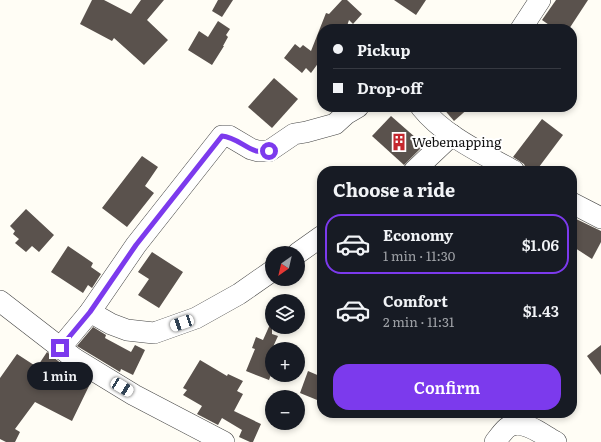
<!DOCTYPE html>
<html lang="en">
<head>
<meta charset="utf-8">
<style>
	:root { --surface:#171b24; --page:#242831; --text:#f1f3f6; --muted:#9ea1a6; --line:#363941; --accent:#7c3aed }
	body { margin:0; font-family:Literata,serif; background:var(--page); color:var(--text); height:100vh; display:flex; flex-direction:column; font-size:15px; white-space:nowrap }
	* { box-sizing:border-box; margin:0 }
	p { font-size:13px; color:var(--muted) }
	.icon { flex:none; width:22px; height:22px; fill:none; stroke:currentColor; stroke-width:2; stroke-linecap:round; stroke-linejoin:round }
	.map { position:relative; flex:1; overflow:hidden }
	.drawer { position:absolute; left:317px; top:166px; width:260px; height:252px; display:flex; flex-direction:column; background:var(--surface); border-radius:16px; box-shadow:0 2px 6px #0003 }
	.drawer>* { flex:none }
	.top-card { position:absolute; left:317px; top:24px; width:260px; height:88px; border-radius:16px; box-shadow:0 2px 6px #0003; display:grid; align-content:center; height:88px; padding:0 16px; background:var(--surface) }
	.needle { width:26px; rotate:214deg }
	.controls { position:absolute; left:265px; top:246px; display:grid; gap:8px }
	.controls a { display:grid; place-items:center; width:40px; height:40px; border-radius:50%; background:var(--surface); box-shadow:0 2px 6px #0003; font-size:20px }
	.end { position:absolute; width:18px; height:18px; margin:-9px; border:5px solid #7c3aed; background:#fff; box-shadow:0 0 0 2px #fff }
	.from { border-radius:50% }
	.bubble { position:absolute; height:28px; border-radius:14px; background:var(--surface); box-shadow:0 2px 6px #0003; font-size:13px; font-weight:600; line-height:28px; text-align:center }
	.car { position:absolute; width:12px; height:24px; margin:-12px -6px; border-radius:5px; box-shadow:0 0 3px 1px #0007; background:linear-gradient(#fff 24%,#345 0 40%,#fff 0 76%,#345 0 86%,#fff 0) }
	.top-card b { display:flex; align-items:center; gap:14px; height:38px; font-size:15px }
	.top-card b+b { border-top:1px solid var(--line) }
	.top-card i { width:10px; height:10px; background:var(--text) }
	ul { padding:0; list-style:none }
	li { display:flex; align-items:center; gap:12px; height:60px; margin:0 8px 6px; padding:0 8px; border:2px solid transparent; border-radius:16px }
	li div { flex:1 }
	li b { display:block; font-size:15px }
	li em { font-style:normal; font-weight:600 }
	li.active { border-color:var(--accent) }
	li>.icon { width:36px; height:36px; stroke-width:1.5 }
	h2 { padding:0 16px; font-size:18px; line-height:48px }
	.cta { display:flex; gap:8px; margin-top:auto; padding:8px 16px }
	.cta a { flex:1; height:46px; border-radius:16px; background:var(--accent); color:#fff; font-size:16px; font-weight:600; line-height:46px; text-align:center }
	.map>svg:first-child { display:block }
</style>
</head>
<body>
<div class="map">
<svg width="601" height="442" viewBox="0 0 601 442">
	<rect width="100%" height="100%" fill="#fffdf5"/>
	<!-- building -->
	<g fill="#5a524d">
		<path d="M92,0H104L131,14L141,0H164L147,20L168,40L144,65L114,38L112,41L80,24Z"/>
		<path d="M218,0H233L222,17L212,11Z"/>
		<path d="M342,0H347L362,14L353,24L349,20L346,29H322V58L311,73L306,68L302,73L284,58L295,44L300,48L303,45L311,51L326,13L329,14Z"/>
		<path d="M394,0H426L416,15Z"/>
		<path d="M556,0H588L569,29H555L542,20Z"/>
		<path d="M218,21L230,29L226,35L228,37L223,46H224L212,65L188,50L199,31L208,37Z"/>
		<path d="M274,78L298,99L272,128L248,107Z"/>
		<path d="M442,107H470L454,121Z"/>
		<path d="M391,116L424,145L404,165L372,136Z"/>
		<path d="M542,119L563,135L536,171H527L524,164L513,157Z"/>
		<path d="M142,156L158,167L145,186L154,193L127,227L102,208Z"/>
		<path d="M26,209L54,235L39,252L32,246L26,252L15,243L19,239L13,234L15,231L10,226Z"/>
		<path d="M572,217L601,231V242L592,259L572,246Z"/>
		<path d="M68,246L93,263L91,267L101,274L92,288L88,285L83,293L51,272Z"/>
		<path d="M152,252L183,272L159,308L138,295L149,279L138,272Z"/>
		<path d="M272,320V334L278,336L272,349V372L269,380L246,371L255,349L252,348L256,337L263,340Z"/>
		<path d="M93,327L106,335L105,338L131,352L135,345L145,350L133,375L121,369L120,372L77,346Z"/>
		<path d="M601,345V375L587,356Z"/>
		<path d="M47,352L68,369L83,378L81,382L89,386L72,421L35,402L15,429L20,432L15,442H6L0,439V378L17,354L37,367Z"/>
		<path d="M200,360L227,376L228,374L243,381L237,391L243,394L234,411L261,424L253,442H250L239,437L242,430L222,418L218,425L197,414L202,406L183,395L187,390L183,388Z"/>
		<path d="M308,371L322,377V402L300,393Z"/>
	</g>
	<g fill="none" stroke-linecap="round" stroke-linejoin="round">
		<!-- minor casing -->
		<g stroke="#444" stroke-width="22">
			<g id="minor">
				<path d="M521,29L540,0"/>
				<path d="M421,107C444,136 482,153 514,171"/>
				<path d="M414,171L452,135"/>
				<path d="M572,203L601,218"/>
				<path d="M298,253L322,236"/>
				<path d="M0,301L75,359L134,395L224,442"/>
				<path d="M90,312L111,324L127,330L154,333L196,318L239,294L272,271"/>
				<path d="M60,348L90,312L136,245L222,136H229L251,149L258,151H269L294,134L306,132L335,124L346,114L358,107"/>
				<path d="M495,442C500,436 506,426 513,425C527,421 544,436 556,442"/>
			</g>
		</g>
		<!-- minor -->
		<use href="#minor" stroke="#fff" stroke-width="21"/>
	</g>
	<g fill="none" stroke-linecap="round" stroke-linejoin="round">
		<!-- route -->
		<path stroke="#7c3aed" stroke-width="5" d="M60,348L90,312L136,245L222,136C235,137 244,147 256,151C260,152 264,151 269,151"/>
	</g>
	<!-- icons -->
	<defs>
		<g id="building-bare" transform="scale(1.38)"><path d="M-4-6H4V6H1V3H-1V6H-4ZM-2.5-4.3h1.7v1.8h-1.7ZM.8-4.3h1.7v1.8H.8ZM-2.5-1h1.7V.8h-1.7ZM.8-1h1.7V.8H.8Z" fill="#c4262e" stroke="#fff" stroke-width="2.5" paint-order="stroke"/></g>
	</defs>
	<g fill-rule="evenodd">
		<use href="#building-bare" x="399" y="142"/>
	</g>
	<g text-anchor="middle" stroke-width="4" stroke-linejoin="round" paint-order="stroke">
		<!-- poi labels -->
		<g font-size="13" fill="#111" stroke="#fff" text-anchor="start">
			<text x="412" y="147">Webemapping</text>
		</g>
	</g>
</svg>
<div class="controls">
<a><svg class="needle" viewBox="-14 -14 28 28"><path d="M0-13l5 13h-10z" fill="#e53935"/><path d="M0 13l5-13h-10z" fill="#9ea1a6"/></svg></a>
<a><svg class="icon" aria-label="layers" viewBox="0 0 24 24"><path d="M12 4l9 5-9 5-9-5zM3 14l9 5 9-5"/></svg></a>
<a>+</a>
<a>−</a>
</div>
<i class="end from" style="left:269px;top:151px"></i>
<i class="end" style="left:60px;top:348px"></i>
<div class="bubble" style="left:27px;top:362px;width:66px">1 min</div>
<i class="car" style="left:182px;top:323px;rotate:251deg"></i>
<i class="car" style="left:122px;top:387px;rotate:121deg"></i>
<div class="top-card">
<b><i class="from"></i>Pickup</b>
<b><i></i>Drop-off</b>
</div>
<section class="drawer">
<h2>Choose a ride</h2>
<ul>
<li class="active"><svg class="icon" aria-label="car" viewBox="0 0 24 24"><path d="M5 17H2v-5l4-1 3-4h7l3 4 3 1v5h-3M9 17h6M6 11h13"/><circle cx="7" cy="17" r="2"/><circle cx="17" cy="17" r="2"/></svg><div><b>Economy</b><p>1 min · 11:30</p></div><em>$1.06</em></li>
<li><svg class="icon" aria-label="car" viewBox="0 0 24 24"><path d="M5 17H2v-5l4-1 3-4h7l3 4 3 1v5h-3M9 17h6M6 11h13"/><circle cx="7" cy="17" r="2"/><circle cx="17" cy="17" r="2"/></svg><div><b>Comfort</b><p>2 min · 11:31</p></div><em>$1.43</em></li>
</ul>
<div class="cta"><a>Confirm</a></div>
</section>
</div>
</body>
</html>
